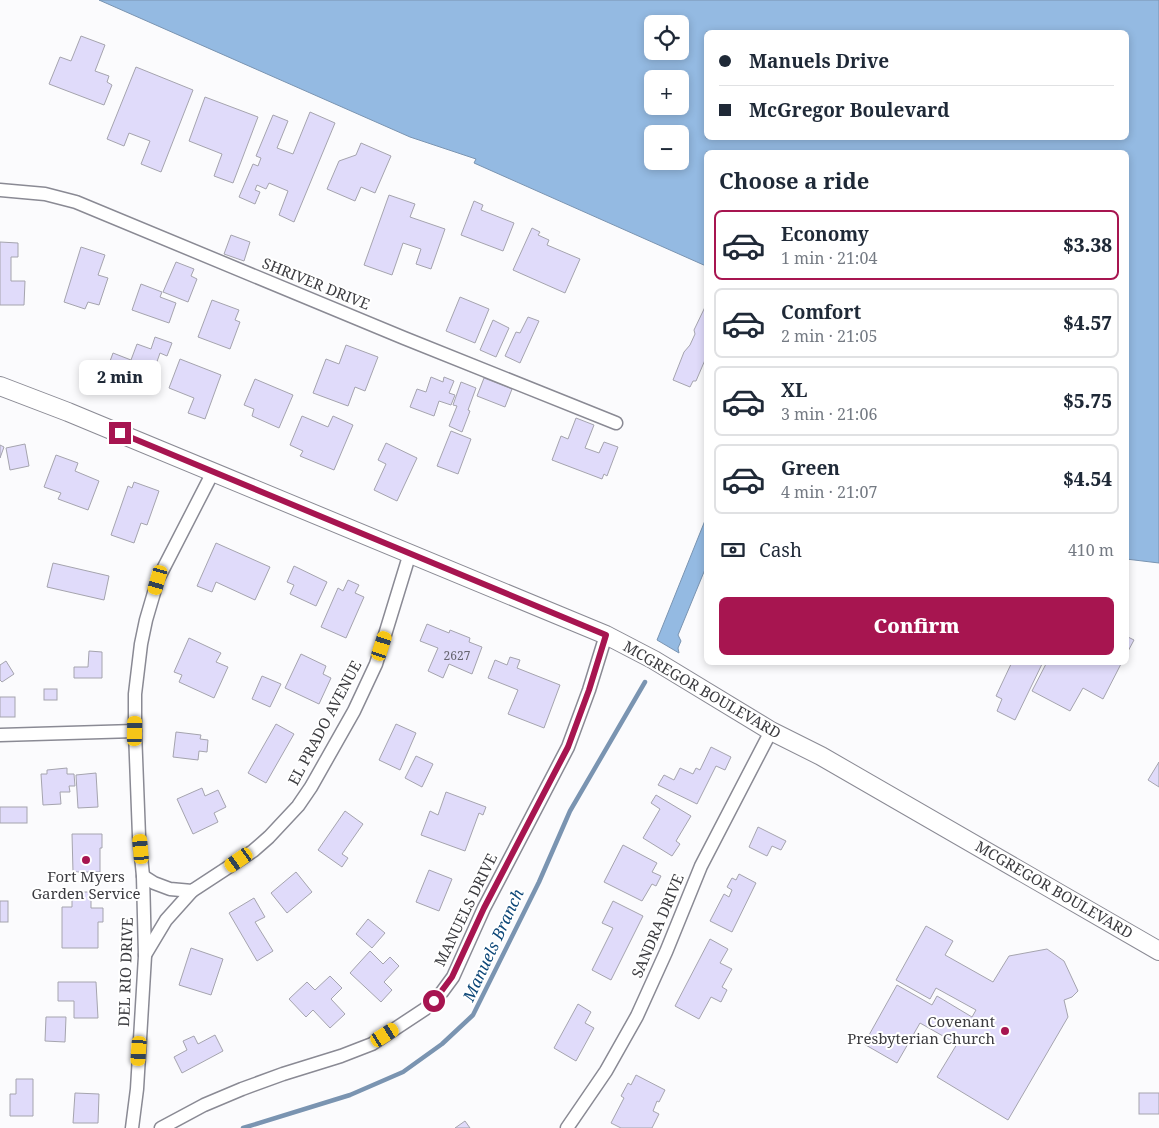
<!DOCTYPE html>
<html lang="en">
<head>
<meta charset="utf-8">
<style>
	:root { --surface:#fff; --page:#f2f2f3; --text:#1f2937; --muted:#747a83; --line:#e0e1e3; --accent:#a71550 }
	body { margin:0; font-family:"Noto Serif",serif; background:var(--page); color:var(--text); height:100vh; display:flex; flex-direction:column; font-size:19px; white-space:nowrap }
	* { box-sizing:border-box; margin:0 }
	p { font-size:16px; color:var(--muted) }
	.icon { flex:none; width:28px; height:28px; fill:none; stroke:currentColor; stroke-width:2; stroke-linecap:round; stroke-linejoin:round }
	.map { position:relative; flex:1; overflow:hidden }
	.panel { position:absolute; left:704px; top:150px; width:425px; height:515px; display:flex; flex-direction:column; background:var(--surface); border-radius:8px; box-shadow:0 2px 8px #0003 }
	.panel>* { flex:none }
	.banner { position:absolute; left:704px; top:30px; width:425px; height:110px; border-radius:8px; box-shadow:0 2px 8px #0003; display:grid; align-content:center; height:110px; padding:0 15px; background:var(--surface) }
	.controls { position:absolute; left:644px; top:15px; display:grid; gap:10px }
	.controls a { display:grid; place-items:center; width:45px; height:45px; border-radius:8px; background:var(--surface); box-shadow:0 2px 8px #0003; font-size:25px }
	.end { position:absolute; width:22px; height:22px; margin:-11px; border:6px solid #a71550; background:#fff; box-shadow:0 0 0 2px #fff }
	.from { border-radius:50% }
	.bubble { position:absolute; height:35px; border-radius:8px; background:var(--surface); box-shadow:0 2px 8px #0003; font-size:16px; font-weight:800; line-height:35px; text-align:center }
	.car { position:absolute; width:15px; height:30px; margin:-15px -8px; border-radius:6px; box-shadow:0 0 4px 1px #0007; background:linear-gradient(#f5c518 24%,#345 0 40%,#f5c518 0 76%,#345 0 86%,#f5c518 0) }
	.banner b { display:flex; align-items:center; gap:18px; height:48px; font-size:19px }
	.banner b+b { border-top:1px solid var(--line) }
	.banner i { width:12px; height:12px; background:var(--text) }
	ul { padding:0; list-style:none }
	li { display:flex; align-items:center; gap:15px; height:70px; margin:0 10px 8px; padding:0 5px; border:2px solid var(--line); border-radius:8px }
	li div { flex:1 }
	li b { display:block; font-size:19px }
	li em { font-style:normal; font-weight:800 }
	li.selected { border-color:var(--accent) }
	li>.icon { width:45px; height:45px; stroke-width:1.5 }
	h2 { padding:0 15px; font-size:22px; line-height:60px }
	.pay { display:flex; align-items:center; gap:12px; height:55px; padding:0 15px; font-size:19px }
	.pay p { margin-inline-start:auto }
	.cta { display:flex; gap:10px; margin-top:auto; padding:10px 15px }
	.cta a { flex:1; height:58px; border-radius:8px; background:var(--accent); color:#fff; font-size:20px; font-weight:800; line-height:58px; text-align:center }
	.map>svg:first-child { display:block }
</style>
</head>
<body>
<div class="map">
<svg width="1159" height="1128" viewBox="0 0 1159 1128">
	<rect width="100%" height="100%" fill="#fbfbfd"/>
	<!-- water -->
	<g fill="#94bae2" stroke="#7a94b1" fill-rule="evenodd">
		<path d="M99,0H1159V563L1126,559V152H706V266L474,163L476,159L410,137ZM652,24H680V51H652ZM706,32H1126V138H706ZM652,79H680V106H652ZM652,134H680V161H652Z"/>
		<path d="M706,518V567L678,635L681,641L678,648L679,653L657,640Z"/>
	</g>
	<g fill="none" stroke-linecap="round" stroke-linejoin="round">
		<!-- stream -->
		<path stroke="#7a94b1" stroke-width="4.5" d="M243,1128L350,1095L403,1072L442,1044L473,1015L539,882L570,811L645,682"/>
	</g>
	<!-- building -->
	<g fill="#e0dbfa" stroke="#a5a4ae">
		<path d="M81,36L105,45L95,71L109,76L107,82L112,85L104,105L49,84L60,57L71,61Z"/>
		<path d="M136,67L193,90L161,172L141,164L150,141L129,133L124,146L107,139Z"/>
		<path d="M205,97L258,117L233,183L214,176L222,154L189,141Z"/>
		<path d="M310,112L335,123L294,222L279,215L288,191L269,183L266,189L257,185L255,190L260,192L255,204L239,197L253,164L258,166L261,158L256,156L273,115L288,121L277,148L293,154Z"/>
		<path d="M361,143L391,156L375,193L361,187L355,201L327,189L339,161L356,155Z"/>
		<path d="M389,195L415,204L410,217L445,229L431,269L416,264L421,249L403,243L392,275L364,265Z"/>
		<path d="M474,201L483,205L481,210L514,223L503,251L461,235Z"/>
		<path d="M532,228L540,232L538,235L549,240L547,245L580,259L565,293L513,270Z"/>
		<path d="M231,235L250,242L244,261L224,254Z"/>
		<path d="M0,242L18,243V257H11V281H25L24,305H0Z"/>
		<path d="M81,247L105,255L98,275L108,278L99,305L88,302L85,309L64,302Z"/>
		<path d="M176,262L194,269L191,276L197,279L188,302L163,292Z"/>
		<path d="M141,284L162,292L160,297L176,303L169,323L132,310Z"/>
		<path d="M460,297L489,309L475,343L446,331Z"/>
		<path d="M212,300L239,310L235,320L240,322L230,349L198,337Z"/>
		<path d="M705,307L706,308V363L705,360L696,381H693L690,387L673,380L684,352L690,345L695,334L694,330Z"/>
		<path d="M528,317L539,321L520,363L505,356L516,332L520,333Z"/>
		<path d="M493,320L509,328L496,357L480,350Z"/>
		<path d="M155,337L172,343L167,356L160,353L147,390L105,375L113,353L131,360L137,344L151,349Z"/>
		<path d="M346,345L378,357L365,391L355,387L348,406L313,393L326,359L339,364Z"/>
		<path d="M180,359L221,375L205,419L188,413L194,398L169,388Z"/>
		<path d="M431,377L443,382L444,377L454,381L449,393L455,395L451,405L439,401L434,416L410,407L417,389L426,392Z"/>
		<path d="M484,378L512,389L505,407L477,396Z"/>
		<path d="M255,379L293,395L279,428L252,416L254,409L244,405Z"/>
		<path d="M461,382L476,388L468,410L470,411L462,432L449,426L457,406L453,405Z"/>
		<path d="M302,416L328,427L333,416L353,425L334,470L300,456L303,451L290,445Z"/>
		<path d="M576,418L594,425L585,448L599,453L604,442L618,447L607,476L604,474L602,479L552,460L561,436L568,439Z"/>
		<path d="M451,431L471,439L458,474L437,466Z"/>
		<path d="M386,443L417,458L397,501L374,490L386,464L378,460Z"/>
		<path d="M25,444L29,466L10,470L6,448Z"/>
		<path d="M0,445L4,447L0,458Z"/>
		<path d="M56,455L78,463L75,471L99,481L88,510L58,499L61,493L44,487Z"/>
		<path d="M134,482L159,491L147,525L141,523L134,543L111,535L128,486L132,488Z"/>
		<path d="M216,543L270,567L255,600L216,582L212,592L197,586Z"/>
		<path d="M53,563L109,576L104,600L47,587Z"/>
		<path d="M294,566L327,582L316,606L290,594L294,585L287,582Z"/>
		<path d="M348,580L359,585L355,593L364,597L346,638L321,627L338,588L343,591Z"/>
		<path d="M427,624L449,633L450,630L470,638L469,642L482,647L472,674L449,664L443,678L428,671L438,648L420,641Z"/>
		<path d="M1126,636L1134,640L1126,655Z"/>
		<path d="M189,638L221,653L216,662L228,667L214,698L179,682L182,675L174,672Z"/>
		<path d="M89,651L102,652V678H74V667H88Z"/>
		<path d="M301,654L326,666L323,674L331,678L319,704L285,688Z"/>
		<path d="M510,657L520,660L517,668L560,685L544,728L508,714L518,690L488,678L495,660L507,665Z"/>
		<path d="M6,661L14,674L2,682L0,680V665Z"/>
		<path d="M1012,662H1043L1015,720L997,711L1002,699L996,696Z"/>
		<path d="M1047,662H1122L1103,699L1083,688L1070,711L1032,691Z"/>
		<path d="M262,676L281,684L270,707L252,699Z"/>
		<rect x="44" y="689" width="13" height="11"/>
		<rect x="0" y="697" width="15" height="20"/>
		<path d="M276,724L294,734L266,783L248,773Z"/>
		<path d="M396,724L416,733L400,770L379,760Z"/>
		<path d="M176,732L201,735L200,739L208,740L207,752L199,751L198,760L173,757Z"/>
		<path d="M711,747L731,757L725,770L716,766L697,804L658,785L664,775L674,780L680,768L693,774L696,768L700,770Z"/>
		<path d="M416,756L433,764L422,787L405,778Z"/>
		<path d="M1159,762V787L1148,780Z"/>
		<path d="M67,768V774H74L75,786H69L70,792H60L61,804L43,805L41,774H47V770Z"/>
		<path d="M96,773L98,807L78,808L76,775Z"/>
		<path d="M202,788L205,796L218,790L226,807L214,813L218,822L193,834L177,799Z"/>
		<path d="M446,792L486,807L483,815L479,813L465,851L421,835L430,811L438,815Z"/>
		<path d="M656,795L691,816L676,841L680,844L672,856L643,838L660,809L651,803Z"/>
		<rect x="0" y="807" width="27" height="16"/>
		<path d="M345,811L363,824L342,854L348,858L342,867L318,850Z"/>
		<path d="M758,827L786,841L781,850L772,846L767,856L749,847Z"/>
		<path d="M72,834H102V848H100V872H73Z"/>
		<path d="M623,845L657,863L652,872L661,876L656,886L652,884L642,901L604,882Z"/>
		<path d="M429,870L452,879L439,911L416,902Z"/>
		<path d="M296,872L312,892L287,913L271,893Z"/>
		<path d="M739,874L756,883L732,932L710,921L724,894L729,897L732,890L727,887L732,878L736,880Z"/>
		<path d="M72,892H91V908H103V922H98V948H62V907H72Z"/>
		<path d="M254,898L265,917L255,922L273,951L257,961L229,913Z"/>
		<rect x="0" y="901" width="8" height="21"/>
		<path d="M613,901L643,916L611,980L592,970L613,928L602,923Z"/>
		<path d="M368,919L385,933L372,948L356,934Z"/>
		<path d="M926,926L953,941L945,955L993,982L1009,956L1047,949L1064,961L1078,991L1072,997L1064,1000L1068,1017L1008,1120L937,1077L957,1044L920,1023L897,1063L864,1044L897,985L932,1005L937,996L972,1017L976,1010L936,988L930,999L896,980Z"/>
		<path d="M710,939L728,949L720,963L732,969L722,987L727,990L721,1002L711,997L699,1019L675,1006Z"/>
		<path d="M191,948L223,959L211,995L179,985Z"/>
		<path d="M370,951L383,964L390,957L399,966L384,982L392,990L381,1002L350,973Z"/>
		<path d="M330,976L342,988L331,999L345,1014L330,1028L313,1010L306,1017L289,999L307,982L315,990Z"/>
		<path d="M58,982H96L98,1018H74V1001H58Z"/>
		<path d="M578,1004L591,1012L585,1023L594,1028L576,1061L554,1048Z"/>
		<path d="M46,1017H66L65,1042L45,1041Z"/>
		<path d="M215,1035L223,1051L182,1073L174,1057L187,1050L183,1041L194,1036L198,1044Z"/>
		<path d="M636,1075L665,1090L659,1102L657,1101L653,1111L659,1114L652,1128H621L611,1123L624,1098L621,1096L628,1083L631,1085Z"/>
		<path d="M16,1079H33V1116H10V1094H16Z"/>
		<path d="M75,1093L99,1094L98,1123H73Z"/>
		<rect x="1139" y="1093" width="20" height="21"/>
		<path d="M465,1121L470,1128H455Z"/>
	</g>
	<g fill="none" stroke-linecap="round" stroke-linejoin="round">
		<!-- minor casing -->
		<g stroke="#8a8a94" stroke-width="15">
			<g id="minor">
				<path d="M0,190L45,194L76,202L404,338L616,423"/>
				<path d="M0,735L135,731"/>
				<path d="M143,876L154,883L170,889L192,891L253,851L269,837L298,806L311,787L354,711L376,664L410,553"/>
				<path d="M145,955L166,920L192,891"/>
				<path d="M132,1128L137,1089L145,956L143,876L139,836L135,731V694L141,644L146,620L158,579L213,472"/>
				<path d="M161,1128L204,1105L242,1089L283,1074L341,1056L372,1044L425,1009L442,992L453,977L484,908L568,747L589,690L606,635"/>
				<path d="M567,1128L606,1071L637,1016L666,952L701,866L771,731"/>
			</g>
		</g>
		<!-- secondary casing -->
		<g stroke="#8a8a94" stroke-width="20">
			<path id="secondary" d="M0,386L68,412L606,635L654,660L771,731L821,756L1159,951"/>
		</g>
		<!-- minor -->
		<use href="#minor" stroke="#fff" stroke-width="12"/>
		<!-- secondary -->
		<use href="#secondary" stroke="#fff" stroke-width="18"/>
	</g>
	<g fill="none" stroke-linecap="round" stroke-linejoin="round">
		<!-- route -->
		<path stroke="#a71550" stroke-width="6" d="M120,433L606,635L589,690L568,747L484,908L452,977L434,1001"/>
	</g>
	<!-- markers -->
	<g fill="#a71550" stroke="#fff" stroke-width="2">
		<circle cx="86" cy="860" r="5"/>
		<circle cx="1005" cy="1031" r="5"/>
	</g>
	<g text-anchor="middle" stroke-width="4" stroke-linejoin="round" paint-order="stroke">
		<!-- number labels -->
		<g font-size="12" fill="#65646e">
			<text x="457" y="660">2627</text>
		</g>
		<!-- street labels -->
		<g font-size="15" fill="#3c3c40" stroke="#fff">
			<text transform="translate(316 284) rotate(22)" y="5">SHRIVER DRIVE</text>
			<text transform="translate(702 690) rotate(30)" y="5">MCGREGOR BOULEVARD</text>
			<text transform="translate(325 723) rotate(-62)" y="5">EL PRADO AVENUE</text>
			<text transform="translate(1054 890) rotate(30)" y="5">MCGREGOR BOULEVARD</text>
			<text transform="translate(466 910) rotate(-64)" y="5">MANUELS DRIVE</text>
			<text transform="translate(658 926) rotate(-67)" y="5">SANDRA DRIVE</text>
			<text transform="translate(126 972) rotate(-88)" y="5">DEL RIO DRIVE</text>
		</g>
		<!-- poi labels -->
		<g font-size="15" fill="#3c3c40" stroke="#fff">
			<text x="86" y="882">Fort Myers<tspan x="86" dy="17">Garden Service</tspan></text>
			<text x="995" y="1027" text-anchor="end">Covenant<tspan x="995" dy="17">Presbyterian Church</tspan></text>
		</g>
		<!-- water labels -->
		<g font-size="16" font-style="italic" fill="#0d4778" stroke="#fff">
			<text transform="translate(493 945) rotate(-65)" y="6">Manuels Branch</text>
		</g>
	</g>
</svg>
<div class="controls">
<a><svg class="icon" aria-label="locate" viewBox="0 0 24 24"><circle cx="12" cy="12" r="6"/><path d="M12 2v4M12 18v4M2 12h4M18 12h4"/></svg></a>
<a>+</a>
<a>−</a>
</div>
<i class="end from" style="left:434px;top:1001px"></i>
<i class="end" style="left:120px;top:433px"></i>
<div class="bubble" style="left:79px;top:360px;width:82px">2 min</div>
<i class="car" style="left:158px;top:580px;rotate:196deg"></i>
<i class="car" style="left:382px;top:646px;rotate:18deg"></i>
<i class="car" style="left:135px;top:731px;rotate:1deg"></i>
<i class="car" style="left:141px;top:849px;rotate:355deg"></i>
<i class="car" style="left:239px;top:860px;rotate:235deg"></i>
<i class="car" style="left:385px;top:1035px;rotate:57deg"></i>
<i class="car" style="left:139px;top:1051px;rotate:184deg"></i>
<div class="banner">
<b><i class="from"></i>Manuels Drive</b>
<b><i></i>McGregor Boulevard</b>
</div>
<section class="panel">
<h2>Choose a ride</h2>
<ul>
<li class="selected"><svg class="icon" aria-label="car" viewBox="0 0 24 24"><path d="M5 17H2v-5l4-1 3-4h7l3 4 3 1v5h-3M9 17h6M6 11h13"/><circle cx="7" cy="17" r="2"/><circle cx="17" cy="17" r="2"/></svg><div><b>Economy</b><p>1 min · 21:04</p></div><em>$3.38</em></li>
<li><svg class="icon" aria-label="car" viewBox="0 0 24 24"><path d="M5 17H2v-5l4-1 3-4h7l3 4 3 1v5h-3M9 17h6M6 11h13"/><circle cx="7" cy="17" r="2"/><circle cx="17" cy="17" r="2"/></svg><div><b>Comfort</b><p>2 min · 21:05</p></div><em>$4.57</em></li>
<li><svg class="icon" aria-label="car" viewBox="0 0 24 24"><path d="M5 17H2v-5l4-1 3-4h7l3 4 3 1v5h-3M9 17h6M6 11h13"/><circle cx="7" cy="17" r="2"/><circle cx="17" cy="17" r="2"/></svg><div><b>XL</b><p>3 min · 21:06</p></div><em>$5.75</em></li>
<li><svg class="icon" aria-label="car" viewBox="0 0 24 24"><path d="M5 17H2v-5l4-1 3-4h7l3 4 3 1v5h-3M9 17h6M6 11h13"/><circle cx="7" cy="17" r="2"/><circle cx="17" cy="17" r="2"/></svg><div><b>Green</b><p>4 min · 21:07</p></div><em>$4.54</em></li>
</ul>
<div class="pay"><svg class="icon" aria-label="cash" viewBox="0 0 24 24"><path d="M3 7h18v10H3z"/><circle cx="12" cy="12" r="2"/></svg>Cash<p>410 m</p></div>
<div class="cta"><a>Confirm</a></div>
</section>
</div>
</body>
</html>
